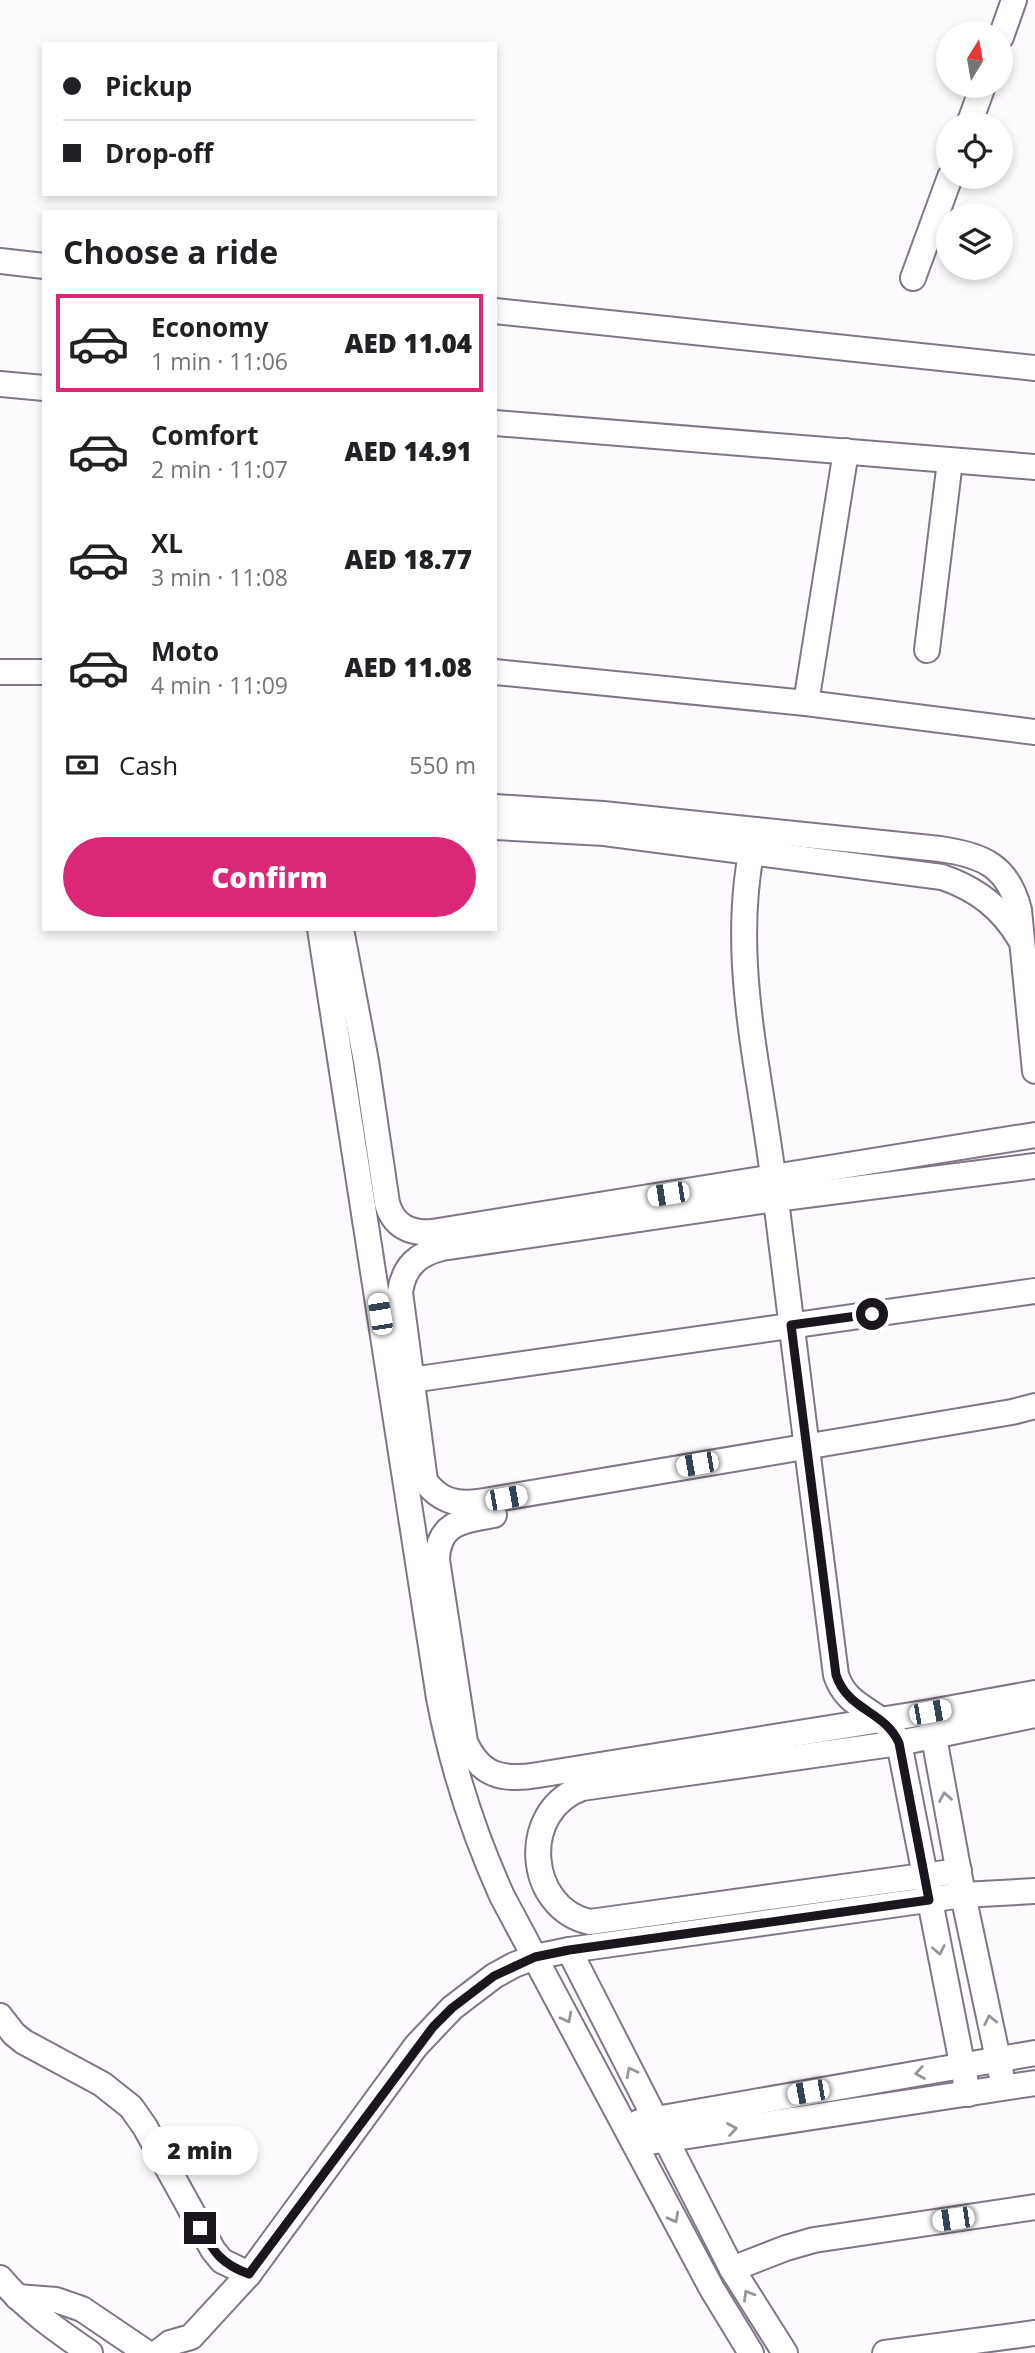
<!DOCTYPE html>
<html lang="en">
<head>
<meta charset="utf-8">
<style>
	:root { --surface:#fff; --page:#f2f2f2; --text:#202124; --muted:#757577; --line:#e0e0e0; --accent:#db2777 }
	body { margin:0; font-family:"Open Sans",sans-serif; background:var(--page); color:var(--text); height:100vh; display:flex; flex-direction:column; font-size:26px; white-space:nowrap }
	* { box-sizing:border-box; margin:0 }
	p { font-size:23px; color:var(--muted) }
	.icon { flex:none; width:38px; height:38px; fill:none; stroke:currentColor; stroke-width:2; stroke-linecap:round; stroke-linejoin:round }
	.map { position:relative; flex:1; overflow:hidden }
	.details { position:absolute; left:42px; top:210px; width:455px; height:721px; display:flex; flex-direction:column; background:var(--surface); border-radius:0px; box-shadow:0 4px 10px #0003 }
	.details>* { flex:none }
	.hud { position:absolute; left:42px; top:42px; width:455px; height:154px; border-radius:0px; box-shadow:0 4px 10px #0003; display:grid; align-content:center; height:154px; padding:0 21px; background:var(--surface) }
	.needle { width:46px; rotate:11deg }
	.controls { position:absolute; left:936px; top:21px; display:grid; gap:14px }
	.controls a { display:grid; place-items:center; width:77px; height:77px; border-radius:50%; background:var(--surface); box-shadow:0 4px 10px #0003; font-size:35px }
	.end { position:absolute; width:32px; height:32px; margin:-16px; border:9px solid #1b161d; background:#fff; box-shadow:0 0 0 4px #fff }
	.from { border-radius:50% }
	.bubble { position:absolute; height:49px; border-radius:24px; background:var(--surface); box-shadow:0 4px 10px #0003; font-size:23px; font-weight:800; line-height:49px; text-align:center }
	.car { position:absolute; width:21px; height:42px; margin:-21px -10px; border-radius:9px; box-shadow:0 0 5px 2px #0007; background:linear-gradient(#fff 24%,#345 0 40%,#fff 0 76%,#345 0 86%,#fff 0) }
	.hud b { display:flex; align-items:center; gap:24px; height:66px; font-size:26px }
	.hud b+b { border-top:2px solid var(--line) }
	.hud i { width:18px; height:18px; background:var(--text) }
	ul { padding:0; list-style:none }
	li { display:flex; align-items:center; gap:21px; height:98px; margin:0 14px 10px; padding:0 7px; border:4px solid transparent; border-radius:0px }
	li div { flex:1 }
	li b { display:block; font-size:26px }
	li em { font-style:normal; font-weight:800 }
	li.selected { border-color:var(--accent) }
	li>.icon { width:63px; height:63px; stroke-width:1.5 }
	h2 { padding:0 21px; font-size:32px; line-height:84px }
	.pay { display:flex; align-items:center; gap:18px; height:77px; padding:0 21px; font-size:26px }
	.pay p { margin-inline-start:auto }
	.action { display:flex; gap:14px; margin-top:auto; padding:14px 21px }
	.action a { flex:1; height:80px; border-radius:42px; background:var(--accent); color:#fff; font-size:28px; font-weight:800; line-height:80px; text-align:center }
	.map>svg:first-child { display:block }
</style>
</head>
<body>
<div class="map">
<svg width="1035" height="2353" viewBox="0 0 1035 2353">
	<rect width="100%" height="100%" fill="#fdfafe"/>
	<g fill="none" stroke-linecap="round" stroke-linejoin="round">
		<!-- minor casing -->
		<g stroke="#817687" stroke-width="28">
			<g id="minor">
				<path d="M1001,37L1014,0"/>
				<path d="M969,124L983,86"/>
				<path d="M0,261L44,266"/>
				<path d="M913,278L950,177"/>
				<path d="M495,311L1035,368"/>
				<path d="M0,384L44,388"/>
				<path d="M495,423L1035,467"/>
				<path d="M927,650L950,461"/>
				<path d="M0,672H44"/>
				<path d="M495,672L806,703L1035,732"/>
				<path d="M806,703L846,451"/>
				<path d="M495,807L603,814L940,849C983,855 1008,866 1019,910L1035,1071"/>
				<path d="M495,827L604,833L942,877C977,889 1002,908 1020,939"/>
				<path d="M756,830C727,947 758,1059 773,1176C794,1342 814,1509 836,1675C848,1712 883,1708 899,1743L968,2094"/>
				<path d="M320,929L439,1698C452,1766 473,1832 502,1896L712,2289L751,2353"/>
				<path d="M341,929L366,1061L387,1203C393,1225 409,1234 432,1232L1035,1135"/>
				<path d="M1035,1166L775,1199L442,1248C418,1254 404,1266 400,1292L425,1481C439,1500 455,1505 478,1502L1012,1412L1035,1406"/>
				<path d="M411,1380L1035,1291"/>
				<path d="M494,1515C464,1520 438,1522 437,1560L465,1742C480,1776 503,1781 538,1775L930,1712L1035,1693"/>
				<path d="M931,1721L963,1895L1001,2073"/>
				<path d="M959,1871L590,1922C527,1909 518,1811 582,1788L899,1743L1035,1715"/>
				<path d="M569,1950L732,2269L785,2353"/>
				<path d="M0,2016L14,2034L24,2042L102,2084L131,2107L145,2127L213,2250L222,2261L249,2274"/>
				<path d="M639,2122L1035,2053"/>
				<path d="M649,2142L1035,2083"/>
				<path d="M732,2269L786,2248L814,2240L1035,2207"/>
				<path d="M0,2278C25,2308 58,2331 90,2353"/>
				<path d="M17,2297L56,2300L82,2309L147,2353"/>
				<path d="M157,2353L170,2343L191,2337L249,2274L416,2046L452,2008L494,1976L514,1965L535,1957L569,1950L963,1895L1035,1891"/>
				<path d="M885,2353L1035,2333"/>
			</g>
		</g>
		<!-- minor -->
		<use href="#minor" stroke="#fff" stroke-width="24"/>
	</g>
	<!-- one-way arrows -->
	<defs><path id="oneway-chevron" d="M-2-3.5L2.5 0L-2 3.5" fill="none" stroke-width="1.6" stroke-linecap="round" stroke-linejoin="round" transform="scale(1.75)"/></defs>
	<g stroke="#989699">
		<use href="#oneway-chevron" transform="translate(945 1797) rotate(-100)"/>
		<use href="#oneway-chevron" transform="translate(939 1950) rotate(79)"/>
		<use href="#oneway-chevron" transform="translate(567 2018) rotate(62)"/>
		<use href="#oneway-chevron" transform="translate(990 2020) rotate(-102)"/>
		<use href="#oneway-chevron" transform="translate(631 2072) rotate(-117)"/>
		<use href="#oneway-chevron" transform="translate(920 2073) rotate(170)"/>
		<use href="#oneway-chevron" transform="translate(732 2129) rotate(-9)"/>
		<use href="#oneway-chevron" transform="translate(674 2218) rotate(62)"/>
		<use href="#oneway-chevron" transform="translate(748 2295) rotate(-121)"/>
	</g>
	<g fill="none" stroke-linecap="round" stroke-linejoin="round">
		<!-- route -->
		<path stroke="#1b161d" stroke-width="9" d="M200,2228C214,2252 221,2264 249,2274L433,2027L452,2008L494,1976L535,1957L569,1950L929,1900L899,1743C884,1710 848,1711 836,1675L791,1325L872,1314"/>
	</g>
</svg>
<div class="controls">
<a><svg class="needle" viewBox="-14 -14 28 28"><path d="M0-13l5 13h-10z" fill="#e53935"/><path d="M0 13l5-13h-10z" fill="#757577"/></svg></a>
<a><svg class="icon" aria-label="locate" viewBox="0 0 24 24"><circle cx="12" cy="12" r="6"/><path d="M12 2v4M12 18v4M2 12h4M18 12h4"/></svg></a>
<a><svg class="icon" aria-label="layers" viewBox="0 0 24 24"><path d="M12 4l9 5-9 5-9-5zM3 14l9 5 9-5"/></svg></a>
</div>
<i class="end from" style="left:872px;top:1314px"></i>
<i class="end" style="left:200px;top:2228px"></i>
<div class="bubble" style="left:142px;top:2126px;width:116px">2 min</div>
<i class="car" style="left:668px;top:1194px;rotate:261deg"></i>
<i class="car" style="left:380px;top:1314px;rotate:351deg"></i>
<i class="car" style="left:697px;top:1464px;rotate:260deg"></i>
<i class="car" style="left:506px;top:1498px;rotate:80deg"></i>
<i class="car" style="left:930px;top:1712px;rotate:80deg"></i>
<i class="car" style="left:808px;top:2092px;rotate:260deg"></i>
<i class="car" style="left:953px;top:2219px;rotate:262deg"></i>
<div class="hud">
<b><i class="from"></i>Pickup</b>
<b><i></i>Drop-off</b>
</div>
<section class="details">
<h2>Choose a ride</h2>
<ul>
<li class="selected"><svg class="icon" aria-label="car" viewBox="0 0 24 24"><path d="M5 17H2v-5l4-1 3-4h7l3 4 3 1v5h-3M9 17h6M6 11h13"/><circle cx="7" cy="17" r="2"/><circle cx="17" cy="17" r="2"/></svg><div><b>Economy</b><p>1 min · 11:06</p></div><em>AED 11.04</em></li>
<li><svg class="icon" aria-label="car" viewBox="0 0 24 24"><path d="M5 17H2v-5l4-1 3-4h7l3 4 3 1v5h-3M9 17h6M6 11h13"/><circle cx="7" cy="17" r="2"/><circle cx="17" cy="17" r="2"/></svg><div><b>Comfort</b><p>2 min · 11:07</p></div><em>AED 14.91</em></li>
<li><svg class="icon" aria-label="car" viewBox="0 0 24 24"><path d="M5 17H2v-5l4-1 3-4h7l3 4 3 1v5h-3M9 17h6M6 11h13"/><circle cx="7" cy="17" r="2"/><circle cx="17" cy="17" r="2"/></svg><div><b>XL</b><p>3 min · 11:08</p></div><em>AED 18.77</em></li>
<li><svg class="icon" aria-label="car" viewBox="0 0 24 24"><path d="M5 17H2v-5l4-1 3-4h7l3 4 3 1v5h-3M9 17h6M6 11h13"/><circle cx="7" cy="17" r="2"/><circle cx="17" cy="17" r="2"/></svg><div><b>Moto</b><p>4 min · 11:09</p></div><em>AED 11.08</em></li>
</ul>
<div class="pay"><svg class="icon" aria-label="cash" viewBox="0 0 24 24"><path d="M3 7h18v10H3z"/><circle cx="12" cy="12" r="2"/></svg>Cash<p>550 m</p></div>
<div class="action"><a>Confirm</a></div>
</section>
</div>
</body>
</html>
